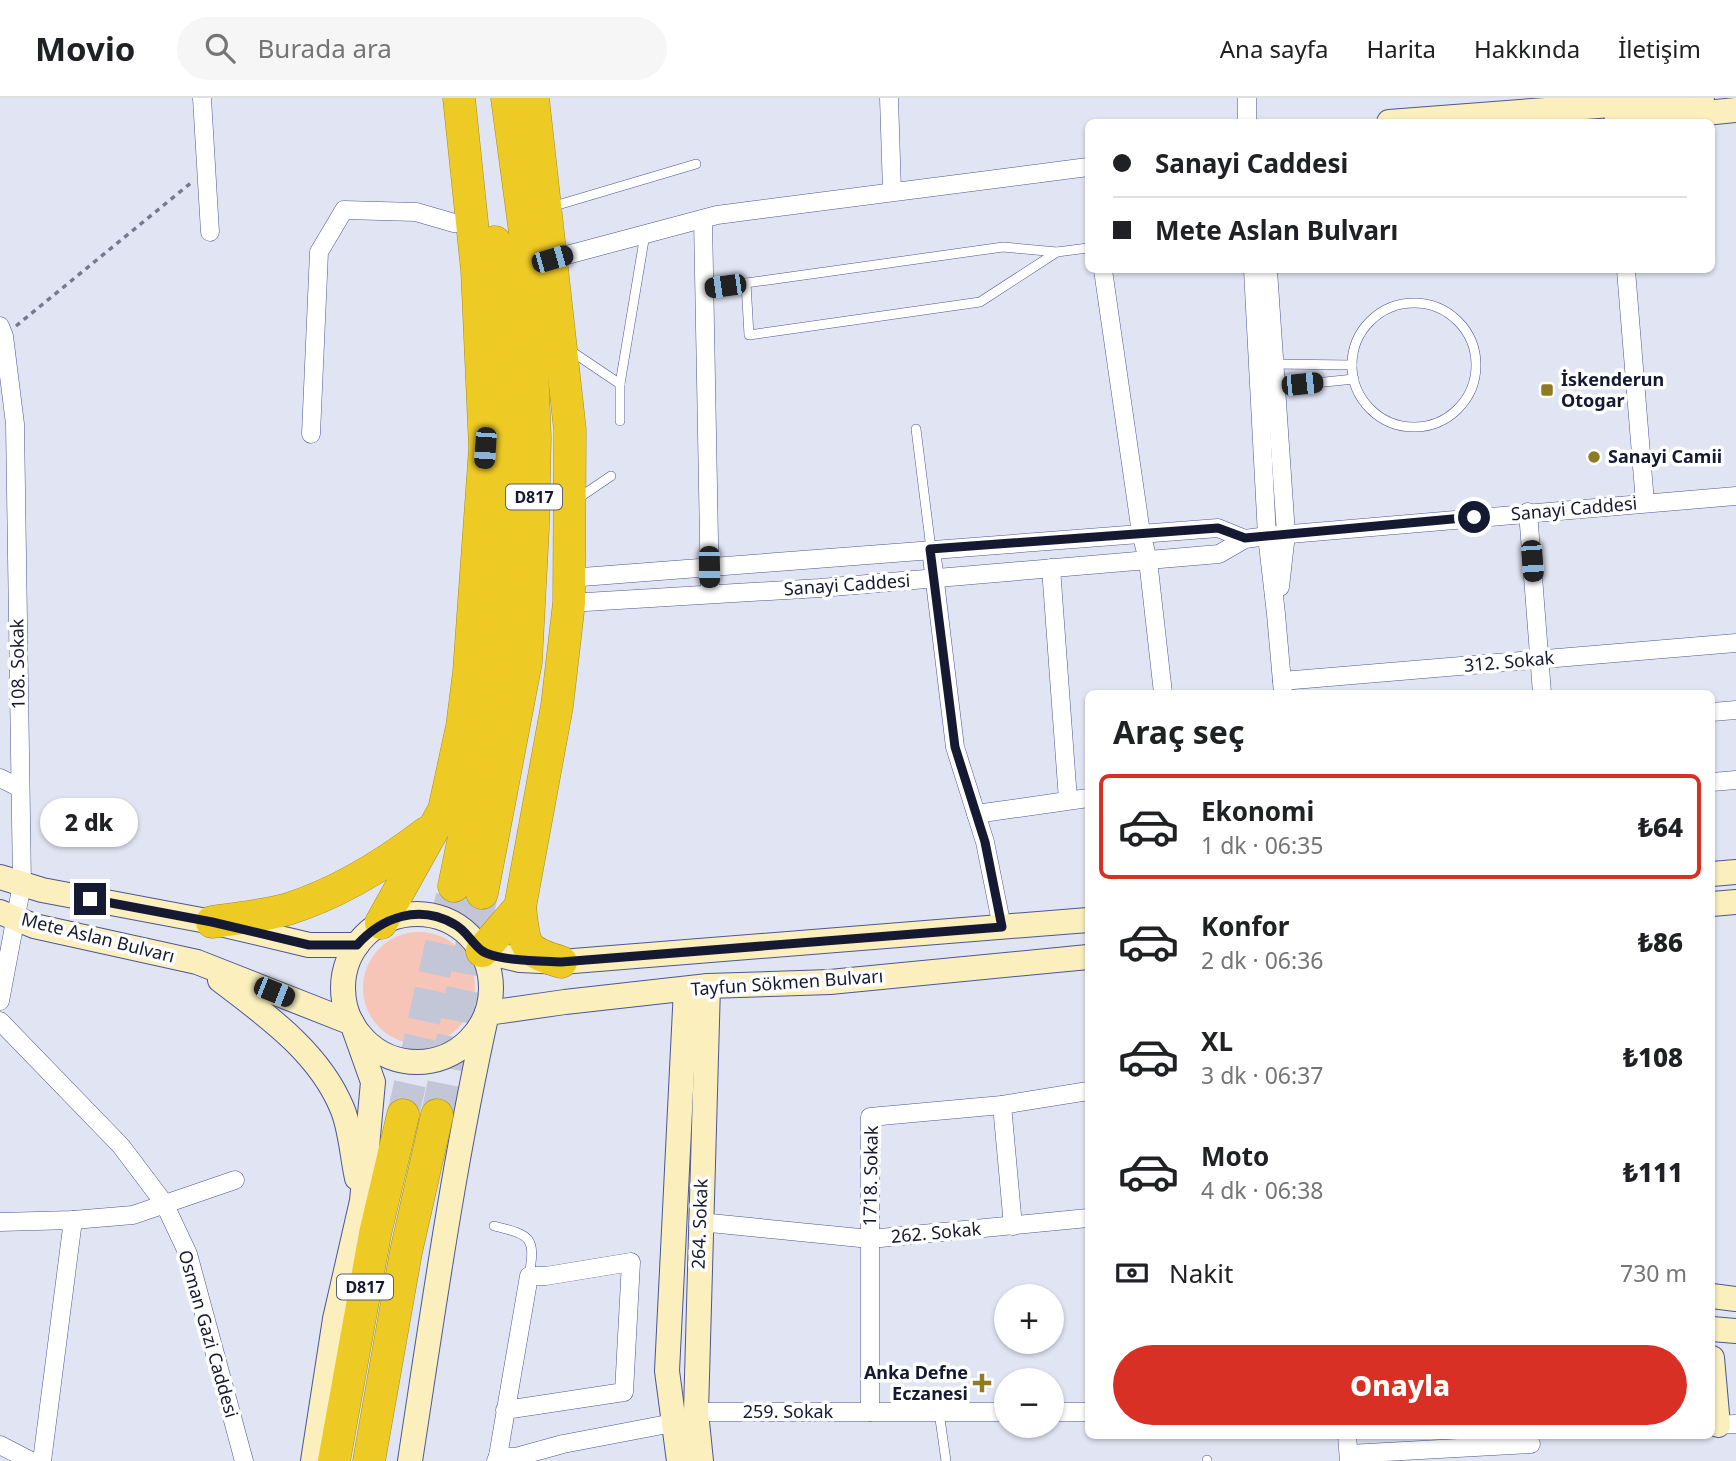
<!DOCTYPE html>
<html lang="tr">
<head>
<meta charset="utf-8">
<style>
	:root { --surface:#fff; --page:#f6f6f6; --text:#202124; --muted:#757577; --line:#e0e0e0; --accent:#d93025 }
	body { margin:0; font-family:"Noto Sans",sans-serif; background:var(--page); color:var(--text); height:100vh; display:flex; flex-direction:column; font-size:26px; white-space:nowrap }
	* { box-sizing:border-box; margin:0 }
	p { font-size:23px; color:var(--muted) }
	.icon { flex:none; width:38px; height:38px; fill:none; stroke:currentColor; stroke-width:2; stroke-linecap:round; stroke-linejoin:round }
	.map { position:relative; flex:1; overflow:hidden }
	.panel { position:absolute; left:1085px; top:592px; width:630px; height:749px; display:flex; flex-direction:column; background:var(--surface); border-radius:10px; box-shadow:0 2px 5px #0004 }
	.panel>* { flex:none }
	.banner { position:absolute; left:1085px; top:21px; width:630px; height:154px; border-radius:10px; box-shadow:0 2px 5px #0004; display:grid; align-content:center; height:154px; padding:0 28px; background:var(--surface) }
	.tools { position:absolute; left:994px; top:1186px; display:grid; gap:14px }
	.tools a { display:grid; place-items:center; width:70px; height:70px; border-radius:50%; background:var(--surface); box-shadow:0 2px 5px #0004; font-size:35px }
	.end { position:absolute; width:32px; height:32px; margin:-16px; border:9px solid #151932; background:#fff; box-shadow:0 0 0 4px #fff }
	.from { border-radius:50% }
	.bubble { position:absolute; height:49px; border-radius:24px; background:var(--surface); box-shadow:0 2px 5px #0004; font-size:23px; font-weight:800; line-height:49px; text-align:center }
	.car { position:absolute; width:21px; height:42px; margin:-21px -10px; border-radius:9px; box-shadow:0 0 5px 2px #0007; background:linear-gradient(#222 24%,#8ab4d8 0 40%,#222 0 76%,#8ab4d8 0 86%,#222 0) }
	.banner b { display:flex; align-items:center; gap:24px; height:66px; font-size:26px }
	.banner b+b { border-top:2px solid var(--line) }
	.banner i { width:18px; height:18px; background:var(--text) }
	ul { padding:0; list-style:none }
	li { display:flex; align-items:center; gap:21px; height:105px; margin:0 14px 10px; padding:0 14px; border:4px solid transparent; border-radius:10px }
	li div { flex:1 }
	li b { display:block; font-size:26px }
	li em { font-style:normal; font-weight:800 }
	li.selected { border-color:var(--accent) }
	li>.icon { width:63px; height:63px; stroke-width:1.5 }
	h2 { padding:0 28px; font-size:32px; line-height:84px }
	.pay { display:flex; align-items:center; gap:18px; height:77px; padding:0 28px; font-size:26px }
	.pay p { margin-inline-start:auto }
	.cta { display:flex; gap:14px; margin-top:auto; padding:14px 28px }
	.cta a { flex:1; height:80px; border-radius:42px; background:var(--accent); color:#fff; font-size:28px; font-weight:800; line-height:80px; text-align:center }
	header { display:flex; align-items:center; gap:42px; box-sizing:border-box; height:98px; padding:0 35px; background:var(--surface); border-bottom:2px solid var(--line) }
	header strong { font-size:33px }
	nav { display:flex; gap:38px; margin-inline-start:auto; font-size:24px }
	.search { width:490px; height:63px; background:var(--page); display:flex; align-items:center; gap:18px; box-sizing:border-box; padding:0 24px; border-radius:38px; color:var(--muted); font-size:26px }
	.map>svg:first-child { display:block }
</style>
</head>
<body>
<header>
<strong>Movio</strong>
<div class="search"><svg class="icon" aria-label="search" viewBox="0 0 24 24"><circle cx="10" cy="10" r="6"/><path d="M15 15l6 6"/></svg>Burada ara</div>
<nav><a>Ana sayfa</a><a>Harita</a><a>Hakkında</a><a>İletişim</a></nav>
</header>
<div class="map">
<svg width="1736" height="1363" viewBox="0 0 1736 1363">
	<rect width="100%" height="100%" fill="#e1e5f3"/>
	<!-- grass -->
	<circle fill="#f6c5b8" cx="419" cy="890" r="56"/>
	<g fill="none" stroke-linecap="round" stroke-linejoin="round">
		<!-- highway-tunnel -->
		<g stroke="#c2c6d6" stroke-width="32" stroke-dasharray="32 16" stroke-linecap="butt">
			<path d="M403,1017L454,788"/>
			<path d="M437,1017L482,795"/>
		</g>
		<!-- lane casing -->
		<g stroke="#4d5693" stroke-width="10">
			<g id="lane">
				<path d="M551,109L696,66"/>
				<path d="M746,185L749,237L980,204L1057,154"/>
				<path d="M704,191L1003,149L1057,154L1088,150"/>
				<circle cx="1414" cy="267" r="62"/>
				<path d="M568,251L620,286V323"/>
				<path d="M1274,266L1352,267"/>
				<path d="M620,286L645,136"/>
				<path d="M1276,289L1354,281"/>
				<path d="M916,331L931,451"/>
				<path d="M577,401L611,378"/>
				<path d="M494,1128C531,1137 536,1139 529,1178"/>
				<path d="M939,1314L946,1363"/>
				<path d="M1207,1362V1363"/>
			</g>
		</g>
		<!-- street casing -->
		<g stroke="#4d5693" stroke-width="19">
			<g id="street">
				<path d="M202,0L210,134"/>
				<path d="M889,0L892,93"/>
				<path d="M1247,24V0"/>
				<path d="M703,121L710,496"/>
				<path d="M552,161L717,117L1088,69"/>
				<path d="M1103,172L1141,435L1148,462L1163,595"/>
				<path d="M1253,172L1267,438L1276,516L1283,595"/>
				<path d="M1268,172L1286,436L1280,489"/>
				<path d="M1626,172L1645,405"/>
				<path d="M0,228L4,238L15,326L22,786L0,903"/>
				<path d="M311,336L319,154L344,112L416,114L454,125H472"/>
				<path d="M1528,414L1542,595"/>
				<path d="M931,451L955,649L985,744L1002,829"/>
				<path d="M1051,470L1068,702"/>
				<path d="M569,480L1218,430L1245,441"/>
				<path d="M569,505L820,490L1219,456L1245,441L1267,438L1736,398"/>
				<path d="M1282,583L1736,545"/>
				<path d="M1712,614L1736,612"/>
				<path d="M0,680L20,690"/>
				<path d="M1712,684L1736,682"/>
				<path d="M976,716L1088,700"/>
				<path d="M0,923L121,1048L164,1105L188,1156L244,1363"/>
				<path d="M1002,1007L1013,1128"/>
				<path d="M0,1124L73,1122L133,1117L235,1082"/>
				<path d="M700,1124L870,1141L1088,1120"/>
				<path d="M696,1314H1006"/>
				<path d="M870,1314V1019L1002,1007L1088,993"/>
				<path d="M1052,1314H1088"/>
				<path d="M1712,1327L1736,1326"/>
				<path d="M1347,1337L1349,1363"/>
				<path d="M0,1347L31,1363"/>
				<path d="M1349,1356L1531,1346"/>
				<path d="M498,1358L529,1178H546L631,1164L624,1294L505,1312"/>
				<path d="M42,1363L73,1122"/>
				<path d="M496,1363L498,1358L516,1359L563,1346L673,1325"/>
			</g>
		</g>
		<!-- secondary casing -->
		<g stroke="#4d5693" stroke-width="26">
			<g id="secondary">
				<path d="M1389,24L1702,0"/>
				<path d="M1616,24L1736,12"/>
				<path d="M1712,776L1736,774"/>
				<path d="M0,779L42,792L212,824L309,847H357"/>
				<path d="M1712,806L1736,804"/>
				<path d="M0,814L34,828L197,864L352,925L373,984L362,1103L335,1221L313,1363"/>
				<circle cx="417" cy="890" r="74"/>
				<path d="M482,853L520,862L561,864L1088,822"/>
				<path d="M220,882C266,917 319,954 342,1010C351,1031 352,1058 357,1080"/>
				<path d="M1712,1198L1736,1201"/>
				<path d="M1712,1231L1736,1233"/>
				<path d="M1712,1260L1718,1327"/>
				<path d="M410,1363C433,1213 454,1063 487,915L565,904L708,888L830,884L1088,859"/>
				<path d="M679,1363L667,1273L686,891"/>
				<path d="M701,1363L696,1314L708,888"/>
			</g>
		</g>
		<!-- highway casing -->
		<g stroke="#a28c29" stroke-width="33">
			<g id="highway">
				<path d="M454,788L497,579L507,484L511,274L495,144"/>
				<path d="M482,795L526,564L533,431L535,340L527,149L507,0"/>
				<path d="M520,809C525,847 521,852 561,864"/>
				<path d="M212,824C237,820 264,818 288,811C339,795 384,767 426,735"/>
				<path d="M381,825L444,712L462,629L469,574L485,350L477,172L459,0"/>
				<path d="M482,853L520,809L557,608L569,505L570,332L533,0"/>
				<path d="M334,1363L375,1136L403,1017"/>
				<path d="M369,1363L406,1154L437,1017"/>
			</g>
		</g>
		<!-- path -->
		<path stroke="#767a8e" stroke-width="3.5" stroke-dasharray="5 5" stroke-linecap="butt" d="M16,228L192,84"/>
		<!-- lane -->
		<use href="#lane" stroke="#fff" stroke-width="9"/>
		<!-- street -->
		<use href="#street" stroke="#fff" stroke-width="18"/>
		<!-- secondary -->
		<use href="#secondary" stroke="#faefbd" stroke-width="24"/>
		<!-- highway -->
		<use href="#highway" stroke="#eeca24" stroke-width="32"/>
	</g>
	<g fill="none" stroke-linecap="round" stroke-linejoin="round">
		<!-- route -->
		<path stroke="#151932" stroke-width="9" d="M90,801L212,824L309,847H357C382,819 419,806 454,826C466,832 471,844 481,852C494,863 543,863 561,864L1002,829L985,744L955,649L930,451L1218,430L1245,440L1474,419"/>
	</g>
	<!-- markers -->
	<g fill="#8f7b21" stroke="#fff" stroke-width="2.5">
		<rect x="1540" y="285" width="14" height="14" rx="3.5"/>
		<circle cx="1594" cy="359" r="7"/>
		<path d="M978.5 1274.5h7v7h7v7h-7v7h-7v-7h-7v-7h7z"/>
	</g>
	<g text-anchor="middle" stroke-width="7" stroke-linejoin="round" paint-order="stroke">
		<!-- shield labels -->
		<g fill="#fff" stroke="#5b5e70" stroke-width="2">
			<rect x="506" y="386.5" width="56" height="25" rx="5"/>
			<rect x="337" y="1176.5" width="56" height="25" rx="5"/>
		</g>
		<g font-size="16" font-weight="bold" fill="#151932">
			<text x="534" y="405">D817</text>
			<text x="365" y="1195">D817</text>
		</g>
		<!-- poi labels -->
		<g font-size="18" font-weight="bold" fill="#151932" stroke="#fff" text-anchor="start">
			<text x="1561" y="288">İskenderun<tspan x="1561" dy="21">Otogar</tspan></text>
			<text x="1608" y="365">Sanayi Camii</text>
			<text x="968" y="1281" text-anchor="end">Anka Defne<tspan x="968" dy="21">Eczanesi</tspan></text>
		</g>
		<!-- street labels -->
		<g font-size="18" fill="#151932" stroke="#fff">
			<text transform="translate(1574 411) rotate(-5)" y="6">Sanayi Caddesi</text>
			<text transform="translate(847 487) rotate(-4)" y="6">Sanayi Caddesi</text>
			<text transform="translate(1509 564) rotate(-5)" y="6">312. Sokak</text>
			<text transform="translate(18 566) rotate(-91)" y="6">108. Sokak</text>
			<text transform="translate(98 840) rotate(14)" y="6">Mete Aslan Bulvarı</text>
			<text transform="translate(787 885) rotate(-4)" y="6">Tayfun Sökmen Bulvarı</text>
			<text transform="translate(871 1078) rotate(-89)" y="6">1718. Sokak</text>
			<text transform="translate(700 1126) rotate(-88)" y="6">264. Sokak</text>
			<text transform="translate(936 1135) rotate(-5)" y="6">262. Sokak</text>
			<text transform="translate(208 1236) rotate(74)" y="6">Osman Gazi Caddesi</text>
			<text x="788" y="1320">259. Sokak</text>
		</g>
	</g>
</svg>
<div class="tools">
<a>+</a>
<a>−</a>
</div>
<i class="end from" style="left:1474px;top:419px"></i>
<i class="end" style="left:90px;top:801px"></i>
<div class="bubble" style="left:40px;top:700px;width:98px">2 dk</div>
<i class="car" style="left:552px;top:161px;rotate:74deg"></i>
<i class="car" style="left:725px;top:188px;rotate:262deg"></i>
<i class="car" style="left:1302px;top:286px;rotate:84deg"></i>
<i class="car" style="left:485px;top:350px;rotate:184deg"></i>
<i class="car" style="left:1532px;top:463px;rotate:176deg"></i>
<i class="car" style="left:709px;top:469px;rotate:179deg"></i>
<i class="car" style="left:274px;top:894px;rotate:112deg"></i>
<div class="banner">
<b><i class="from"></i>Sanayi Caddesi</b>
<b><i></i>Mete Aslan Bulvarı</b>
</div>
<section class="panel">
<h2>Araç seç</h2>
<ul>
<li class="selected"><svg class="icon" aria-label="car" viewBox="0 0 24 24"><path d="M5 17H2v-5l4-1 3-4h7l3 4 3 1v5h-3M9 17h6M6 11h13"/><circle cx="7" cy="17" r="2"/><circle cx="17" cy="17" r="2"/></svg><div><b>Ekonomi</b><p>1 dk · 06:35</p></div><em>₺64</em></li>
<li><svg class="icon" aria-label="car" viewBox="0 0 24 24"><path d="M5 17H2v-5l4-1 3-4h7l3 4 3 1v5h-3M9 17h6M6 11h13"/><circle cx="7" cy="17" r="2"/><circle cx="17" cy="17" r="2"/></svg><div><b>Konfor</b><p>2 dk · 06:36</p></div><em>₺86</em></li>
<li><svg class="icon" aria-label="car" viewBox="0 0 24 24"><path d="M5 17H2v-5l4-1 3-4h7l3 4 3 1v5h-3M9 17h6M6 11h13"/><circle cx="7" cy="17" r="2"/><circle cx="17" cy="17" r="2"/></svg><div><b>XL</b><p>3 dk · 06:37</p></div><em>₺108</em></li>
<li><svg class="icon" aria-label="car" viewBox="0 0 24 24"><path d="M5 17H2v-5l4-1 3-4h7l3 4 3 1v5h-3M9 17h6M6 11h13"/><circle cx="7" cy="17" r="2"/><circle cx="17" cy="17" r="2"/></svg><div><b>Moto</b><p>4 dk · 06:38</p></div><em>₺111</em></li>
</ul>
<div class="pay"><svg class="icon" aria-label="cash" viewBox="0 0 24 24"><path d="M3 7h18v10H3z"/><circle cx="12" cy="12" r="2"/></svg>Nakit<p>730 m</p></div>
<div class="cta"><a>Onayla</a></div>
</section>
</div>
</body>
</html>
